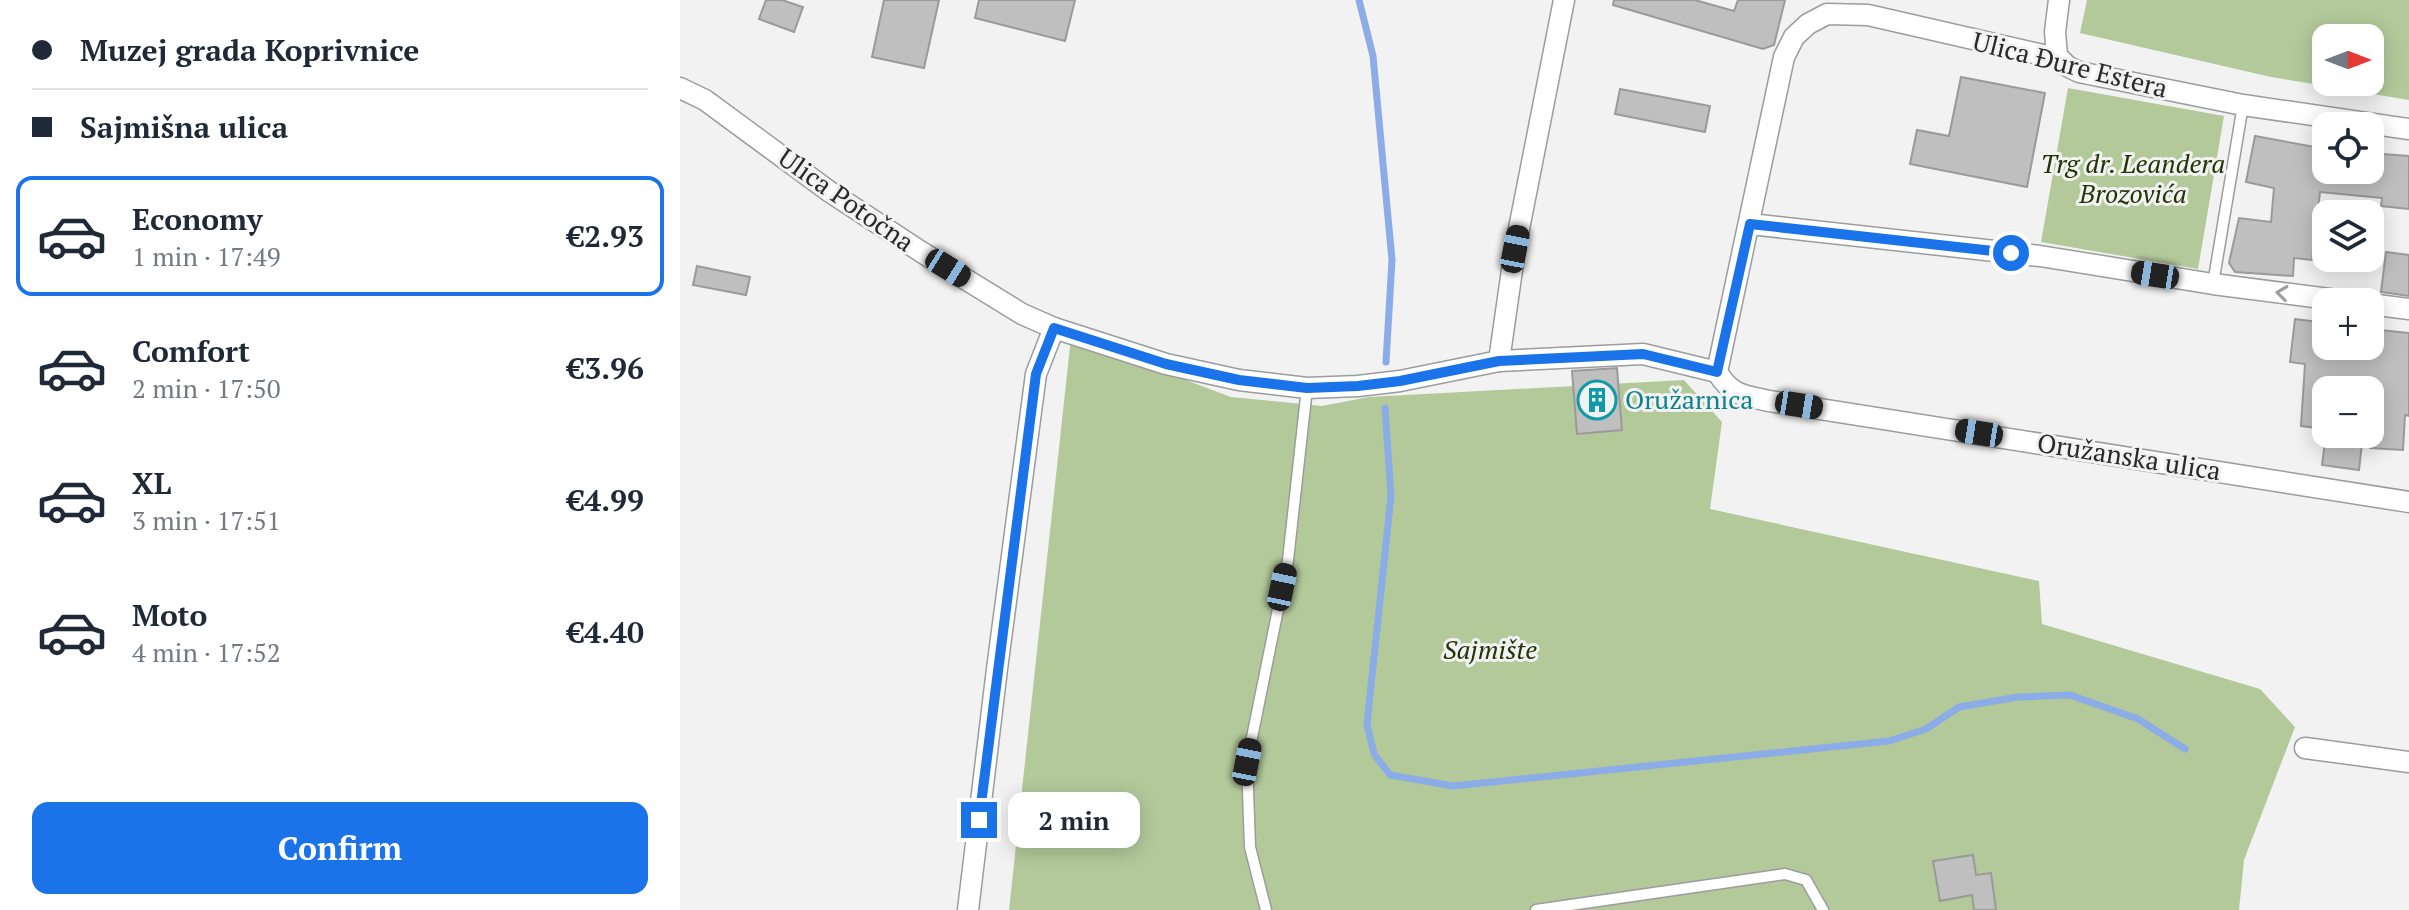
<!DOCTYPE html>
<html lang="en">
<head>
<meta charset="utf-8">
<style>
	:root { --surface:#fff; --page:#f2f2f3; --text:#1f2937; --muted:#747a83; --line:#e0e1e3; --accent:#1a73e8 }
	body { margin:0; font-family:"PT Serif",serif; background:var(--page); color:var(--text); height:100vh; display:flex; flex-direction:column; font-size:30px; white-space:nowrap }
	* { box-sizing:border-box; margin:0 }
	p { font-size:26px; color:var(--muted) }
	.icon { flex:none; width:44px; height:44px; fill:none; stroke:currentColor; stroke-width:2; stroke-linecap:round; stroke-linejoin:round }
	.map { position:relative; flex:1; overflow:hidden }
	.panel { display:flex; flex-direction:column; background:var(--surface); width:680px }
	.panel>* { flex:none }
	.hud { display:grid; align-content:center; height:176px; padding:0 32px; background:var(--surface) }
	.needle { width:52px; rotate:90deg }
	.fabs { position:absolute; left:1632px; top:24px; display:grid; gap:16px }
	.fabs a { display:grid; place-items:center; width:72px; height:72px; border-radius:16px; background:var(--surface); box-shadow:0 4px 20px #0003; font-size:40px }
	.end { position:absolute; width:36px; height:36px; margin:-18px; border:10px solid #1a73e8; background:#fff; box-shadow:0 0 0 4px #fff }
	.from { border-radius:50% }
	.bubble { position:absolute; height:56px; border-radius:16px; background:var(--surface); box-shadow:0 4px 20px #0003; font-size:26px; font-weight:800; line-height:56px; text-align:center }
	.car { position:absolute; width:24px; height:48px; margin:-24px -12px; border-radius:10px; box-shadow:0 0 6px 2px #0007; background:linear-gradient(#222 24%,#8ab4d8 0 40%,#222 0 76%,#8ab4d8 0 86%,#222 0) }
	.hud b { display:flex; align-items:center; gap:28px; height:76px; font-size:30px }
	.hud b+b { border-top:2px solid var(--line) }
	.hud i { width:20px; height:20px; background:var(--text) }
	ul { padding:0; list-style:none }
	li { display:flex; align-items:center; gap:24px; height:120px; margin:0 16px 12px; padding:0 16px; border:4px solid transparent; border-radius:16px }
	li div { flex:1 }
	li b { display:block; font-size:30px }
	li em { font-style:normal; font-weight:800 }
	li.selected { border-color:var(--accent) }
	li>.icon { width:72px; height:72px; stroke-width:1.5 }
	.primary-button { display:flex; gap:16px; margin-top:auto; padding:16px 32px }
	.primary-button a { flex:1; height:92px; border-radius:16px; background:var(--accent); color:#fff; font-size:32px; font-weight:800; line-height:92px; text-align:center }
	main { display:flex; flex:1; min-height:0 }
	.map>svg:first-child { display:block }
</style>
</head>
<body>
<main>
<section class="panel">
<div class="hud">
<b><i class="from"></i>Muzej grada Koprivnice</b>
<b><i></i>Sajmišna ulica</b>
</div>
<ul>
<li class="selected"><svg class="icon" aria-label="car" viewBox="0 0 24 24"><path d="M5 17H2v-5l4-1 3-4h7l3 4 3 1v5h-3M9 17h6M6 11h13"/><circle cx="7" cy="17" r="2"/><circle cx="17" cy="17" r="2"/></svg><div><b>Economy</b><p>1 min · 17:49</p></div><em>€2.93</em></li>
<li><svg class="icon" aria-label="car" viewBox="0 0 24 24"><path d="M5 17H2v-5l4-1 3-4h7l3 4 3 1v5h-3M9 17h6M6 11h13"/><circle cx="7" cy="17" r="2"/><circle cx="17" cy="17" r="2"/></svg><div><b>Comfort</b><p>2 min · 17:50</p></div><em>€3.96</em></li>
<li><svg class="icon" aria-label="car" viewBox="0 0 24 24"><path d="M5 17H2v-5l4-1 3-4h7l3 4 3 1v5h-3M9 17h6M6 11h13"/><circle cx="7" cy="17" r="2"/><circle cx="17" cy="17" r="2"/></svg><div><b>XL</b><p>3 min · 17:51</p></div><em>€4.99</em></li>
<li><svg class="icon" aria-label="car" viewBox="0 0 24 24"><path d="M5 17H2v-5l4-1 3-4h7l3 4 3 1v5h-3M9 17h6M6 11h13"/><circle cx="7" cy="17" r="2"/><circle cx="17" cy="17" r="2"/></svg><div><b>Moto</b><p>4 min · 17:52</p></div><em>€4.40</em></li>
</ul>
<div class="primary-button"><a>Confirm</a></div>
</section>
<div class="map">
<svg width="1729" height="910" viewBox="0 0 1729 910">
	<rect width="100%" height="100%" fill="#f2f2f3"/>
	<!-- green -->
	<g fill="#b3c99a" fill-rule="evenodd">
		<path d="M1407,0H1729V100L1591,77L1400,33ZM1646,38H1690V82H1646Z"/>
		<path d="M1388,88L1544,116L1518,269L1361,242Z"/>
		<path d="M391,337L551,397L642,406L689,397L1004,380L1042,422L1030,509L1359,581L1362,624L1580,689L1615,727L1564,860L1559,910H329Z"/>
	</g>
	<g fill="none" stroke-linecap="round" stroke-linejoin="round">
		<!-- stream -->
		<g stroke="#8bace6" stroke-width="7">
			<path d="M679,0L693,56L712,260L706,362"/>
			<path d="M705,408L711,496L687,724L694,754L710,775L773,786L1209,741L1246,729L1279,707L1338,697L1390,695L1458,719L1505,749"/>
		</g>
	</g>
	<!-- building -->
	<g fill="#bfbfc0" stroke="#9a9a9b" stroke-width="2">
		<path d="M86,0H102L123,7L114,32L79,19Z"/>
		<path d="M204,0H259L244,68L192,57Z"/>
		<path d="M299,0H395L385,41L295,18Z"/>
		<path d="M934,0H1015L1054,11L1058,0H1105L1094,45L1083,49L933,5Z"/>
		<path d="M1281,77L1365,93L1347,187L1230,164L1237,130L1269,136Z"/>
		<path d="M940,89L1030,106L1025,132L935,114Z"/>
		<path d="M1575,136L1646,149V170H1690V153L1729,156V209L1701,206L1702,198L1640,192L1632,260L1614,258L1613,276L1555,272L1549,263L1559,218L1591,222L1594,188L1566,182Z"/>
		<path d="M1706,252L1729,255V296L1701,292Z"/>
		<path d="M17,266L70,277L66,295L13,285Z"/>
		<path d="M1615,319L1646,323V346H1690V329L1729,333V416L1725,415L1723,450L1690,448V390H1646V429L1621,426L1625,364L1610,362Z"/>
		<path d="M937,368L942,430L897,434L892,371Z"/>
		<path d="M1646,434H1683L1679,470L1642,465Z"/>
		<path d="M1293,855L1296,875L1311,873L1316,910H1294L1292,895L1260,901L1253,861Z"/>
	</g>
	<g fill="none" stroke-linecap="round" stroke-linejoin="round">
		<!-- service casing -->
		<g stroke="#9b9c9d" stroke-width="13">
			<g id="service">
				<path d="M1533,284L1563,105"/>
				<path d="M586,910L570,847L567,762L608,560L627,388"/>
				<path d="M856,910L1105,874L1126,880L1143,910"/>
			</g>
		</g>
		<!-- minor casing -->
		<g stroke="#9b9c9d" stroke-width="23">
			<g id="minor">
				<path d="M1377,56L1375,32L1379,0"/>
				<path d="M0,88L25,100L150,192L243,253L342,314L374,328L486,364L559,380L627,388L678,386L720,381L819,361L963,354L1037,372"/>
				<path d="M1070,224L1360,256L1533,284L1672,302"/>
				<path d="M1690,304L1729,309"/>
				<path d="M819,361L835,249L884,0"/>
				<path d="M1037,372L1104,57L1114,37L1128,24L1147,14L1188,15L1363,55L1377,56L1387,66L1399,72L1563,105L1729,129"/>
				<path d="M1037,372C1052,396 1063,395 1089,401L1729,502"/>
				<path d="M1625,748L1729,762"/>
				<path d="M288,910L317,669L356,374L374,328"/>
			</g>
		</g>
		<!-- service -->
		<use href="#service" stroke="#fff" stroke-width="10"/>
		<!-- minor -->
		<use href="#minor" stroke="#fff" stroke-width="20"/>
	</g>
	<!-- one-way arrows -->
	<defs><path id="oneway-chevron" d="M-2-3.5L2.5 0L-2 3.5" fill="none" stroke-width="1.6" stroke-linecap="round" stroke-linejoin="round" transform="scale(2)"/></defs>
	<use stroke="#9f9f9f" href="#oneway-chevron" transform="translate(1602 293) rotate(-173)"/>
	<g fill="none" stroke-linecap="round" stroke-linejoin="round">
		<!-- route -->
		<path stroke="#1a73e8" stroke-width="10" d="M299,820L356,374L374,328L486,364L559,380L627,388L678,386L720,381L819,361L963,354L1037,372L1070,224L1331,253"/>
	</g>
	<!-- icons -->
	<defs>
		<g id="building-ring" transform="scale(2)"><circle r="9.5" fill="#f2f2f3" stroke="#0f9aa8" stroke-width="1.5"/><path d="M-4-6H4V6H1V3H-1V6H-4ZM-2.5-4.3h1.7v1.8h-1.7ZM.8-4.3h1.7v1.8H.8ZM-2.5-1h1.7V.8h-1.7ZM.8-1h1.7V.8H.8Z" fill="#0f9aa8"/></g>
	</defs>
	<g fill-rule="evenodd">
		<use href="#building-ring" x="917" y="400"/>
	</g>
	<g text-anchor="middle" stroke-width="6" stroke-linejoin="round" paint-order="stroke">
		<!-- street labels -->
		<g font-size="26" fill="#292929" stroke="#f2f2f3">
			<text transform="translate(1390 65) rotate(14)" y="9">Ulica Đure Estera</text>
			<text transform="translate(166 200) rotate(35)" y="9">Ulica Potočna</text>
			<text transform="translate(1449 457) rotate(9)" y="9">Oružanska ulica</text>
		</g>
		<!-- park labels -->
		<g font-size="26" font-style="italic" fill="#233404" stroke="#f2f2f3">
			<text x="1453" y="173">Trg dr. Leandera<tspan x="1453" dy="30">Brozovića</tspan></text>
			<text x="810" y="659">Sajmište</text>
		</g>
		<!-- culture labels -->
		<g font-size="26" fill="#0d838f" stroke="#f2f2f3" text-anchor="start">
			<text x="945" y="409">Oružarnica</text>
		</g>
	</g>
</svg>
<div class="fabs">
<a><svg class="needle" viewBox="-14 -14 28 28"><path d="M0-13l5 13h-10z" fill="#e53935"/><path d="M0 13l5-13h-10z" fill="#747a83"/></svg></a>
<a><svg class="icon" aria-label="locate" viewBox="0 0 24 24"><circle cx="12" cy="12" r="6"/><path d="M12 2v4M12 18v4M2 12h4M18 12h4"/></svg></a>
<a><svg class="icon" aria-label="layers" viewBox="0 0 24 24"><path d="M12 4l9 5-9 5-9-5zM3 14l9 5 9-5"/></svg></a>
<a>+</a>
<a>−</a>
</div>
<i class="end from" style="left:1331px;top:253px"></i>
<i class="end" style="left:299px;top:820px"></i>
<div class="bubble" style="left:328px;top:792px;width:132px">2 min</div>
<i class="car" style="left:835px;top:249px;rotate:11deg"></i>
<i class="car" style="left:268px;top:268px;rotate:122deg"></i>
<i class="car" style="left:1475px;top:275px;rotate:279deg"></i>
<i class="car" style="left:1119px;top:405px;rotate:99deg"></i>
<i class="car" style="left:1299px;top:433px;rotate:279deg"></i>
<i class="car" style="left:602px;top:587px;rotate:12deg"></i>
<i class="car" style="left:567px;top:762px;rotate:11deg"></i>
</div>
</main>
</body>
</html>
